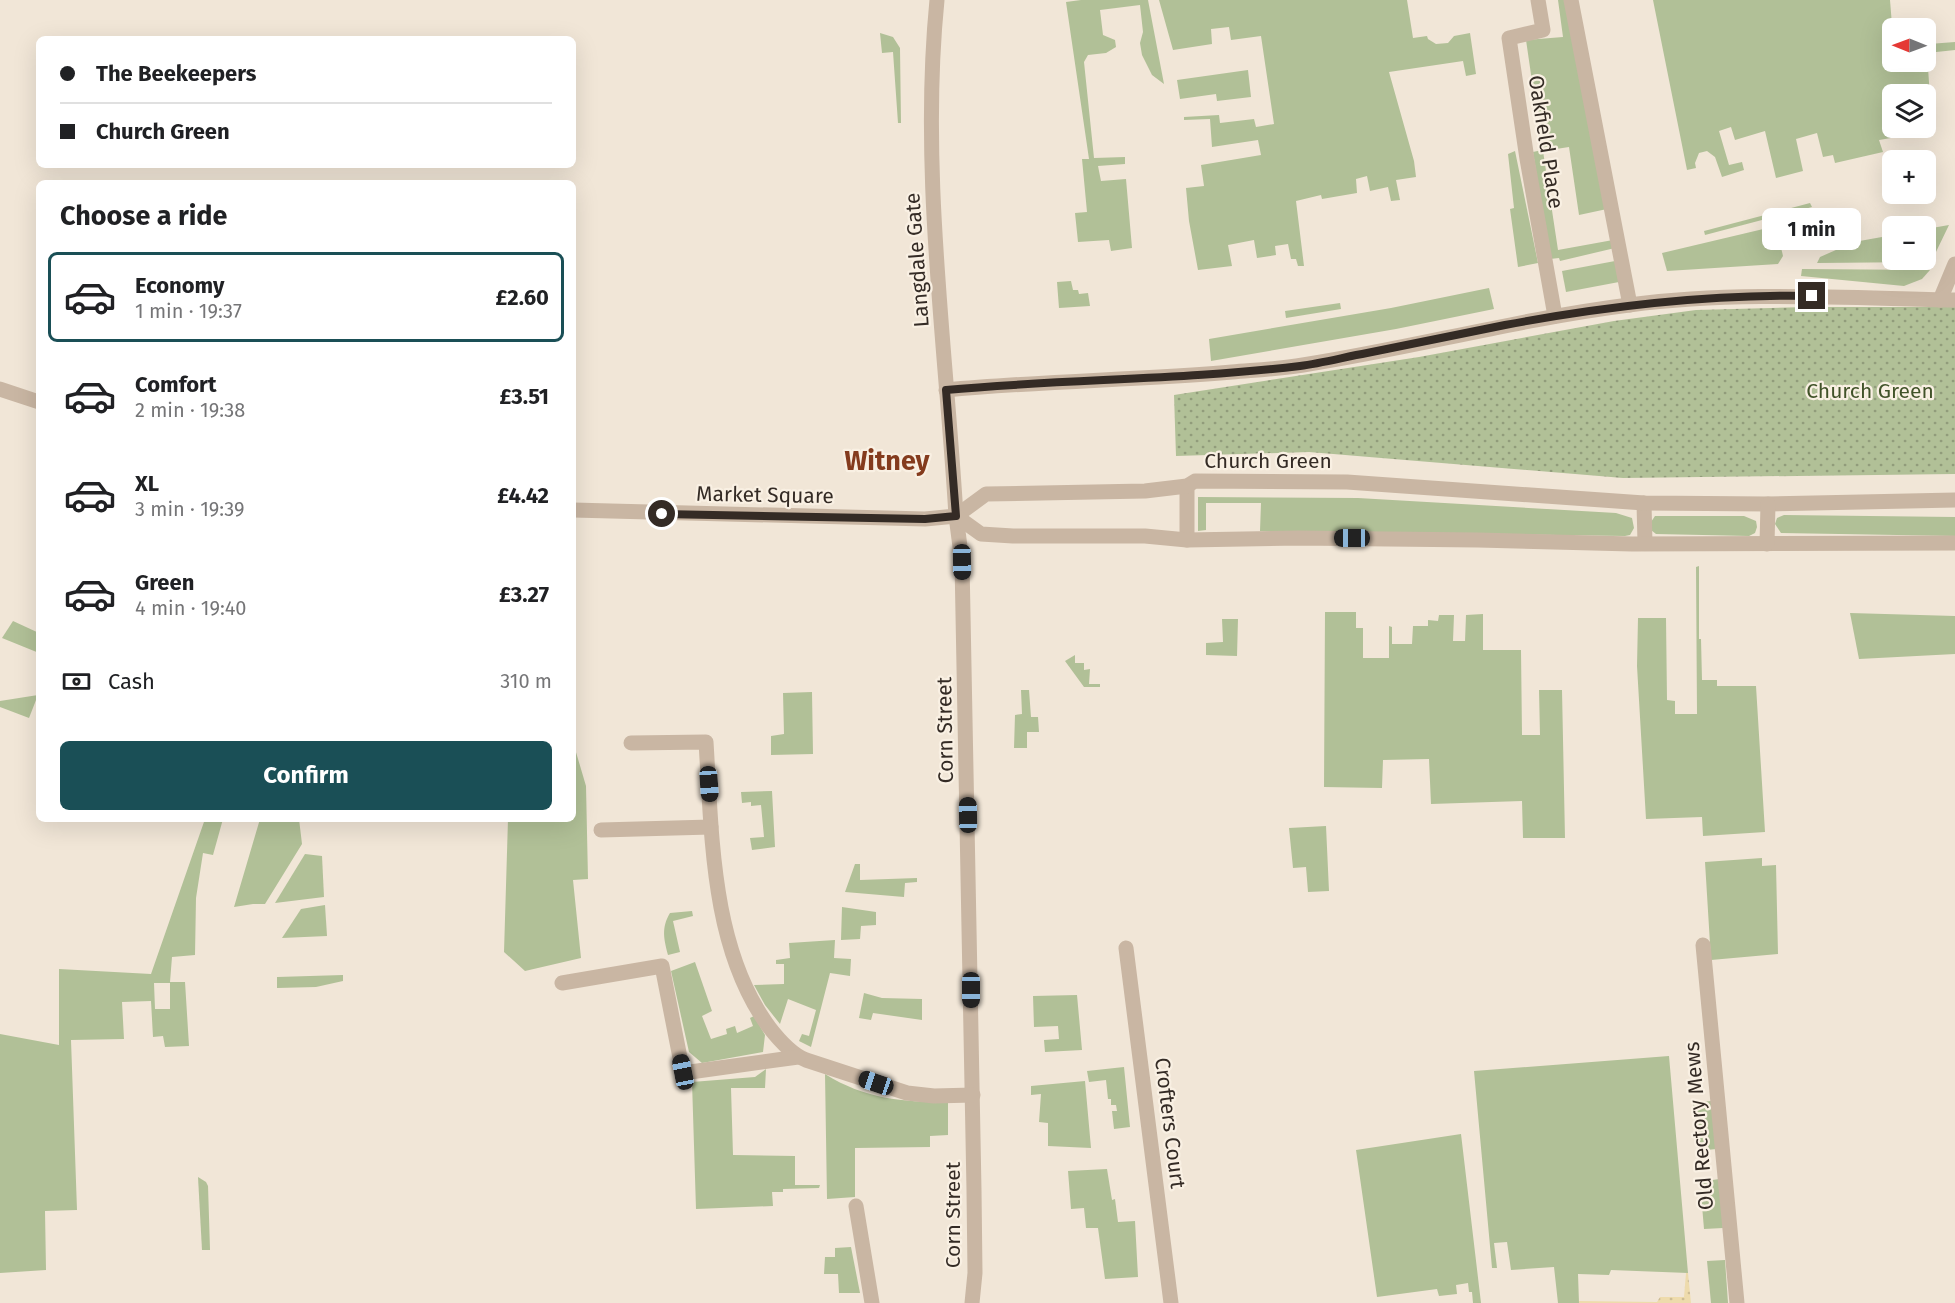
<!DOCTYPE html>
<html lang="en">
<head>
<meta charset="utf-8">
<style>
	:root { --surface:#fff; --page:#f2f2f2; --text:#202124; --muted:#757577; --line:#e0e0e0; --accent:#1a4f56 }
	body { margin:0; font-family:"Fira Sans",sans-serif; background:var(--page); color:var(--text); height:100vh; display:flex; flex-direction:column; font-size:22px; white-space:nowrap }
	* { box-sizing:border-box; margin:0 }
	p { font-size:20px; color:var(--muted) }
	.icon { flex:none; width:33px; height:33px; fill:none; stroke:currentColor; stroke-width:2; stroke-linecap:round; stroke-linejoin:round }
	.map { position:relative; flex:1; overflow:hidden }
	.sheet { position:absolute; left:36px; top:180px; width:540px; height:642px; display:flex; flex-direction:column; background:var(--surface); border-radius:9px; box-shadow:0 6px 24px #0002 }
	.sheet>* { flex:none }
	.guide { position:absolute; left:36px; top:36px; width:540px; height:132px; border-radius:9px; box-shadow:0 6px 24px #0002; display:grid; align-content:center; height:132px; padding:0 24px; background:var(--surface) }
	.needle { width:39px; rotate:271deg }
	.buttons { position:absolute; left:1882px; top:18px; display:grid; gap:12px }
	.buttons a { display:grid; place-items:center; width:54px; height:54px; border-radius:9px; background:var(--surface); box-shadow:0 6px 24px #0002; font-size:30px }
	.end { position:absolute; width:27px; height:27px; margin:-14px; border:8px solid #342b25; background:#fff; box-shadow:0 0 0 3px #fff }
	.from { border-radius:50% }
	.bubble { position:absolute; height:42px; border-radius:9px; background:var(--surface); box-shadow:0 6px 24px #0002; font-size:20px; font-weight:700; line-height:42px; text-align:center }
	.car { position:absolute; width:18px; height:36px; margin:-18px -9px; border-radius:8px; box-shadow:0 0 4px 2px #0007; background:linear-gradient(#222 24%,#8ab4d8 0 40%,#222 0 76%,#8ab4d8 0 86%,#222 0) }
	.guide b { display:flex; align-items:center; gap:21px; height:57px; font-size:22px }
	.guide b+b { border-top:2px solid var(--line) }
	.guide i { width:15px; height:15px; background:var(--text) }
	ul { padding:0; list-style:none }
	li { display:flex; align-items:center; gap:18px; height:90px; margin:0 12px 9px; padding:0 12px; border:3px solid transparent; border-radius:9px }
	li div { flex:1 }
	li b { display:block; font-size:22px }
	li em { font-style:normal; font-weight:700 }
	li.selected { border-color:var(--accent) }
	li>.icon { width:54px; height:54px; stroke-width:1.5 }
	h2 { padding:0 24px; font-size:27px; line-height:72px }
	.pay { display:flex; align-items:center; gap:15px; height:66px; padding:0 24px; font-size:22px }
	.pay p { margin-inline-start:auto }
	.primary-button { display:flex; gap:12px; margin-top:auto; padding:12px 24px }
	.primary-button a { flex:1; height:69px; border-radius:9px; background:var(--accent); color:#fff; font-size:24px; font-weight:700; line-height:69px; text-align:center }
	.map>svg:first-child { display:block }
</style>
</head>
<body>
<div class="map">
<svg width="1955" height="1303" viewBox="0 0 1955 1303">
	<defs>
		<pattern id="sand-dots" width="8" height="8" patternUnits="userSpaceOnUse" patternTransform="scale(1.5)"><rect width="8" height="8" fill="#eedbac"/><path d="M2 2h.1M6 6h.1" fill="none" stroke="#cdbc94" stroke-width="1.8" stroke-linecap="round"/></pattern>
		<pattern id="park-dots" width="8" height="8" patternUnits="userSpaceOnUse" patternTransform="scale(1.5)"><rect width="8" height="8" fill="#b1c097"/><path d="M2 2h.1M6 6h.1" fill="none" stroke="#919c7b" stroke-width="1.8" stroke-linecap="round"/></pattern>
	</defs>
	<rect width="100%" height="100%" fill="#f1e6d7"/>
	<!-- green -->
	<g fill="#b1c097" fill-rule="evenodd">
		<path d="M1081,0H1148L1164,84L1152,75L1142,55L1140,43L1143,32L1140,5L1100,10L1103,35L1115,40L1116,47L1106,53L1088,55L1084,62L1094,158L1125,157V164L1098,166L1101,181L1126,179L1132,248L1111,251L1109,240L1078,242L1075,213L1087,212L1082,159H1089L1066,2Z"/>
		<path d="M1159,0H1407L1413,38L1427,36L1428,39L1436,44L1448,43L1454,36L1470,33L1476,74L1466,76L1463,61L1389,72L1414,161L1416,177L1396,180L1400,200L1391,201L1388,187L1370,191L1367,176L1356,179L1357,193L1322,199L1321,195L1296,201L1304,266H1298L1296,259H1291L1288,244L1275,246L1276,255L1257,258L1254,240L1228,245L1232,266L1198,270L1189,221L1186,188L1204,186L1201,165L1261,155L1258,140L1212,147L1210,119L1184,120V117L1219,115L1220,123L1254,119L1256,127L1274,124L1261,36L1231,40L1229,27L1211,29L1212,44L1173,50Z"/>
		<path d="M1558,0H1565L1607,209L1579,215L1569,147L1543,151L1558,250L1613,240L1615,248L1560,261L1559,258L1550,259L1533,152L1542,150L1526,40L1563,37Z"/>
		<path d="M1653,0H1890L1892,25L1928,24L1929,44L1955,42V50L1927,53L1931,112H1926V94H1893L1891,112L1893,120L1888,121L1891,138L1879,140L1883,152L1835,163L1833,155L1823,157L1817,133L1796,139L1803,171L1776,178L1765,131L1735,140L1731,127L1719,131L1729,165L1742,162L1744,170L1722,177L1715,157L1707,151L1699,153L1695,163L1696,168L1687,170ZM1893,28H1926V62H1893Z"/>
		<path d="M880,33L893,37L900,48L901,123H898L893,52L882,53Z"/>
		<path d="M1248,70L1251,97L1217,101L1216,94L1180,99L1177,80Z"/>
		<path d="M1515,151L1538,263L1518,267L1510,209L1514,208L1508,154Z"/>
		<path d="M1810,203L1812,207L1705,235L1704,231Z"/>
		<path d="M1949,225L1935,254L1924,262L1817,263L1820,257L1854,242L1893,235V260H1926V229Z"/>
		<path d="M1776,226L1783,256L1778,264L1667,271L1662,253Z"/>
		<path d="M1615,261L1619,282L1566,292L1562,271Z"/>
		<path d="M1802,269L1930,270L1922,279L1904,286L1801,276Z"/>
		<path d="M1071,281L1073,290H1078L1079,294L1088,293L1090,306L1059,308L1057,282Z"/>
		<path d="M1489,288L1494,309L1396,329L1211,361L1209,339L1391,308Z"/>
		<path d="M1340,303L1341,309L1286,318L1285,311Z"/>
		<path d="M1198,497L1358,498L1616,513L1632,518L1634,528L1630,535L1625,536L1260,531L1261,503H1206V530L1198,531Z"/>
		<path d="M1784,515L1955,517V536L1781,533L1775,524L1777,518Z"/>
		<path d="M1655,516H1744L1756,521L1757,527L1755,533L1749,536L1656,534L1651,530V522Z"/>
		<path d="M1699,566V639H1701L1702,680H1717V686H1756L1765,832L1703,836L1702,817L1646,819L1637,666L1638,618H1666L1667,700L1675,701V714H1697L1696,567Z"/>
		<path d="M1325,612H1356V628H1363V658H1389V626L1392,627V644H1412L1413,626H1428V620L1438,621L1439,615H1454L1453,641H1465L1466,615L1483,614V650H1521L1522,735H1540L1539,690H1562L1565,838H1523L1522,801L1431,804L1429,759L1383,760L1382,788L1324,787Z"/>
		<path d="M1850,613L1955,616V654L1859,659Z"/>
		<path d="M1222,619H1238L1237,656L1206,655V643L1223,642Z"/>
		<path d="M13,621L39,633V653L2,638Z"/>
		<path d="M1075,655V663H1084V670L1090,669L1089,684H1100V687H1084L1065,661Z"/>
		<path d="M1021,690H1029L1031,717H1038L1039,732H1027V748H1014L1015,715L1022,714Z"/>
		<path d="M812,692L813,754L771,755V736L784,734L783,693Z"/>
		<path d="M38,695L29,718L0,707V701Z"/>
		<path d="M573,742L586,786L588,879L573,880L581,958L525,971L504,952L508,819H573Z"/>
		<path d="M772,791L775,847L752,850L750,838L764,837L761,805L751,806V802L742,803L741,792Z"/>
		<path d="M205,819H223L213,855L203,853L196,898L195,955L172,957L170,982H185L189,1046L165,1047L163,1036L153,1037L151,1001L122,1002L124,1039L71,1040L77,1210L45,1211L46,1270L0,1273V1034L59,1045V969L151,974ZM154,983H170V1009H155Z"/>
		<path d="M260,819H299L302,844L265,904H253L234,907Z"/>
		<path d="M1326,826L1329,891L1308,892L1306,867L1293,868L1289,828Z"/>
		<path d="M305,854L322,856L324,897L275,903Z"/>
		<path d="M1762,858V866L1776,865L1778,954L1711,960L1705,862Z"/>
		<path d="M855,864H860V880L917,878V882L905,883L904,897L845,892Z"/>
		<path d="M325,905L327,936L282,938L301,909Z"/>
		<path d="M842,907L876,912V925L861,926L860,939L841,940Z"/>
		<path d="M692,911L693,916L673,921L680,952L668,955C664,939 661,928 670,913Z"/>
		<path d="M835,940L834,958L851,959L850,976L830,973L811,1047L799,1041L802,1034L809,1036L816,1010L788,999L780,1024L765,1005L754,985L784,984V964H776V960L790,958L789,943Z"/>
		<path d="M695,962L712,1011L702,1016L711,1039L727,1034L726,1029L735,1026L737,1033L753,1026L750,1018L754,1016L765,1035L763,1052L702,1063L689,1052L671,971Z"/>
		<path d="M343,975V981L316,987L277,988V977Z"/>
		<path d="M864,993L882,998L922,999V1020L873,1013L871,1020L859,1018Z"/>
		<path d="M1077,995L1082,1050L1045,1052L1044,1040L1059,1039L1058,1026L1034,1027L1033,996Z"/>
		<path d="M1669,1056L1688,1273L1611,1270L1609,1275L1578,1274L1579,1303H1558L1554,1267L1511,1270L1507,1242L1494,1243L1497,1268H1492L1474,1071Z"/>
		<path d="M1124,1067L1130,1127L1114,1129L1112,1111H1117L1116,1105H1111V1099H1108L1106,1080L1089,1082L1087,1071Z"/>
		<path d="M766,1069L765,1088H731L733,1155L795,1156V1185H820L819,1188L783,1189V1192H772L773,1206L696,1209L692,1082L755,1077Z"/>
		<path d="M825,1074C865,1099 902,1102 948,1102V1135L930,1136V1147L855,1148V1197L827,1199Z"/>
		<path d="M1085,1081L1091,1148L1048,1146V1123L1039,1122L1041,1094L1031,1095V1086Z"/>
		<path d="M1711,1101L1716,1149L1698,1151L1693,1103Z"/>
		<path d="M1461,1134L1481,1303H1473L1472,1292H1469L1468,1283L1456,1285L1457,1294L1439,1296L1437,1289L1377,1297L1356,1150Z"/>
		<path d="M1107,1169L1112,1200L1115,1199L1118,1222L1135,1221L1138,1277L1105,1279L1098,1228H1086L1084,1208L1071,1209L1068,1171Z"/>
		<path d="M198,1177L206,1182L208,1186L210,1250H202Z"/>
		<path d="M1719,1179L1723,1228L1704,1229L1700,1182Z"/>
		<path d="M851,1247L860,1293H839L838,1274H824L825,1257H835V1248Z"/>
		<path d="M1725,1260L1728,1303H1711L1707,1261Z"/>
	</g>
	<!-- sand -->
	<path fill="url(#sand-dots)" d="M1686,1273H1688L1691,1303H1579V1301L1657,1302L1660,1297H1684Z"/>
	<!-- park -->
	<path fill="url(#park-dots)" d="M1810,307H1955V474L1623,478L1309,452L1176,456L1174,395L1419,357L1614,321L1696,310Z"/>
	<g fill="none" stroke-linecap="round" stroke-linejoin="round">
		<!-- minor -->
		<g stroke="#c9b6a3" stroke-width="15">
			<path d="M937,0C920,169 946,346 956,516L962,562L974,1190L975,1273L972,1303"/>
			<path d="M1538,0L1543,30L1509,38L1527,159L1555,316"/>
			<path d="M1571,0L1630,305"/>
			<path d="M1940,300L1955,264"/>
			<path d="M0,389L39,402"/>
			<path d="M946,390C1041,381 1137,380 1232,372C1255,370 1279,369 1303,365C1412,348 1519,319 1629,305C1738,291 1845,298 1955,300"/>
			<path d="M1187,486V540"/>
			<path d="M1644,503L1645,543"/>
			<path d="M573,510L925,519L956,516L986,494L1145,491L1187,486L1195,481L1347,482L1644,503L1768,504L1955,500"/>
			<path d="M956,516L981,534L1013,536H1145L1187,540L1298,538L1478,540L1632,544L1955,543"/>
			<path d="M1767,544L1768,504"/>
			<path d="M631,743L706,742C712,836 711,948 769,1027C779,1040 791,1054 806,1060L907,1093L934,1096L973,1095"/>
			<path d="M601,830L711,827"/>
			<path d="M1703,945L1737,1303"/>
			<path d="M1126,948L1171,1303"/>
			<path d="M562,983L662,966L683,1073L798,1057"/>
			<path d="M856,1206L872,1303"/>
		</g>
	</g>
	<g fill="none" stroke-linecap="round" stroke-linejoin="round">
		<!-- route -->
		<path stroke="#342b25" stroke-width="8" d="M662,514L925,519L956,516L946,390C1064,379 1183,380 1300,366C1322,363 1345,357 1367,353C1413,344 1459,334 1505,325C1607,306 1709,294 1812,296"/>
	</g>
	<g text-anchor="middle" stroke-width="4.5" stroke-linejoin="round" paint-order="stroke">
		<!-- street labels -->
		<g font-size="21" fill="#342b25" stroke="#f9f0e3">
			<text transform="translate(1546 142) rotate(81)" y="7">Oakfield Place</text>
			<text transform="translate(917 260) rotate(-94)" y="7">Langdale Gate</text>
			<text x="1268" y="468">Church Green</text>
			<text transform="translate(765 495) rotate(1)" y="7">Market Square</text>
			<text transform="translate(945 730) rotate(-91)" y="7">Corn Street</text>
			<text transform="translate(1170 1123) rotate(83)" y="7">Crofters Court</text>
			<text transform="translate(1699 1126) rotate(-95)" y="7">Old Rectory Mews</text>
			<text transform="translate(953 1215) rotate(-90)" y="7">Corn Street</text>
		</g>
		<!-- park labels -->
		<g font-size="21" fill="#415329" stroke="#f9f0e3">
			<text x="1870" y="398">Church Green</text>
		</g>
		<!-- district labels -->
		<g font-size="27" font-weight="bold" fill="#843b1d" stroke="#f9f0e3">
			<text x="887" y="470">Witney</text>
		</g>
	</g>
</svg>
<div class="buttons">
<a><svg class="needle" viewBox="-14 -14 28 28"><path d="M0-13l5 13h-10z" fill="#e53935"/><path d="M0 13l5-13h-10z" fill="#757577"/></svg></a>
<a><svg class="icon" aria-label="layers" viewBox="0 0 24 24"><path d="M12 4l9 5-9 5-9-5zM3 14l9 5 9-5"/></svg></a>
<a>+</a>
<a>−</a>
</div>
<i class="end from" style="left:662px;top:514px"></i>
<i class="end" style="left:1812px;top:296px"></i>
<div class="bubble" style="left:1762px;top:208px;width:99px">1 min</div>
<i class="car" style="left:1352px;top:538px;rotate:270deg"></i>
<i class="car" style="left:962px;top:562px;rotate:179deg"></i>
<i class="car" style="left:709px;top:784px;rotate:176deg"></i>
<i class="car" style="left:968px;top:815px;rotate:359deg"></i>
<i class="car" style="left:971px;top:990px;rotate:180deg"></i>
<i class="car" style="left:683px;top:1072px;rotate:349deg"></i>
<i class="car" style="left:876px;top:1083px;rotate:289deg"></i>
<div class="guide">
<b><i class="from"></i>The Beekeepers</b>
<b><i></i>Church Green</b>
</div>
<section class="sheet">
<h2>Choose a ride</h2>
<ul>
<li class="selected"><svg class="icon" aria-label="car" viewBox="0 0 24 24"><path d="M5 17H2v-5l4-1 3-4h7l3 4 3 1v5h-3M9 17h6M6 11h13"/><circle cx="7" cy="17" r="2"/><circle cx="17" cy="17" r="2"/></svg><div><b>Economy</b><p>1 min · 19:37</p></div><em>£2.60</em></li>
<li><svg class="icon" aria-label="car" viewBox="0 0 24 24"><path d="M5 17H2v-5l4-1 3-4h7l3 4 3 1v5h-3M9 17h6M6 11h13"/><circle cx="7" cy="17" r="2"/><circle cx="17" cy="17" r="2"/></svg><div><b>Comfort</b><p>2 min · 19:38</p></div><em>£3.51</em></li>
<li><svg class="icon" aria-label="car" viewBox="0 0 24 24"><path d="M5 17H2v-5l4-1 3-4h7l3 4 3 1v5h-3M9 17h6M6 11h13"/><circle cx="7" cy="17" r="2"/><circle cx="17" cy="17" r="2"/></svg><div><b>XL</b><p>3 min · 19:39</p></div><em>£4.42</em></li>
<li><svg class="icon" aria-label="car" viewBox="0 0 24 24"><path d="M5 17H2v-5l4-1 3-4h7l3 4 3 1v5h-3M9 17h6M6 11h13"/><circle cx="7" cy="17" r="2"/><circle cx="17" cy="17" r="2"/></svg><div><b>Green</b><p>4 min · 19:40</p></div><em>£3.27</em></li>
</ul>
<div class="pay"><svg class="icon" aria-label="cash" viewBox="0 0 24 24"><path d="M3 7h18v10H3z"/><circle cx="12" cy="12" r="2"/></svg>Cash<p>310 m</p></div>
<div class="primary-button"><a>Confirm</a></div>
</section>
</div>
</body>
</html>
